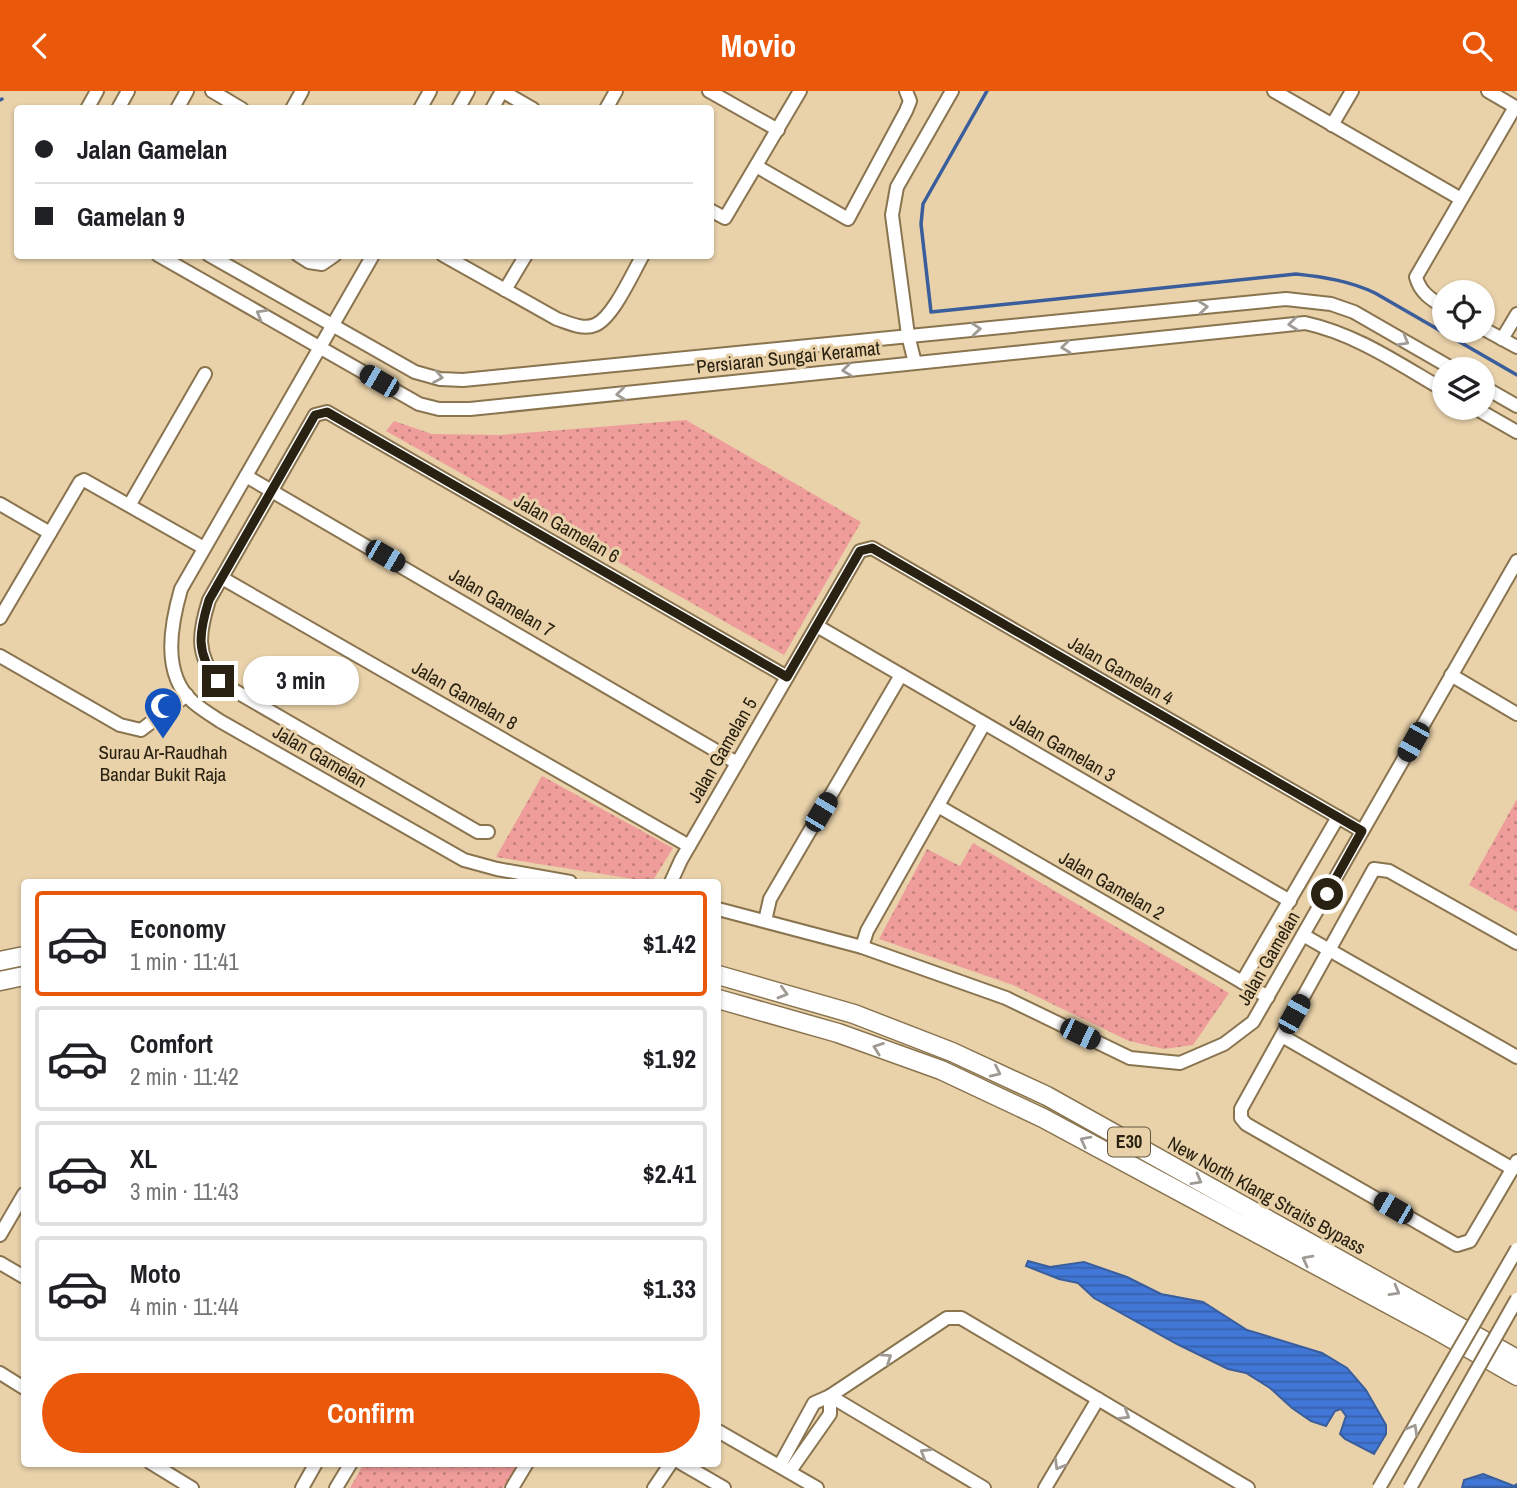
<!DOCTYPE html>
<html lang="en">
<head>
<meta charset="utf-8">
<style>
	:root { --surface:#fff; --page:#f2f2f2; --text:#202124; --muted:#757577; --line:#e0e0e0; --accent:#ea580c }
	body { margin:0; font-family:"Archivo Narrow",sans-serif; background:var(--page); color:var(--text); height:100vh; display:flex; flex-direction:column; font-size:26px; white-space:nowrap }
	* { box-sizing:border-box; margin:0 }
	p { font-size:23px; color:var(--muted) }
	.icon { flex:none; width:38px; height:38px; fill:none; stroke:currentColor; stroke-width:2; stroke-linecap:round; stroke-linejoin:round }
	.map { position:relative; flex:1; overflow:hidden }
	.panel { position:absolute; left:21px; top:788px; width:700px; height:588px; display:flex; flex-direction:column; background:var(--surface); border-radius:7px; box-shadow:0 2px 5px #0004 }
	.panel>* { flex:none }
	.banner { position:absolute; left:14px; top:14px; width:700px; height:154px; border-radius:7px; box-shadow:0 2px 5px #0004; display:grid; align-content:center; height:154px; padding:0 21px; background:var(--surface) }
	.fabs { position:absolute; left:1432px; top:189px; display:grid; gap:14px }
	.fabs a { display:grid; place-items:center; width:63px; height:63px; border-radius:50%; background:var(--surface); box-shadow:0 2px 5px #0004; font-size:35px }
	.end { position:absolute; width:32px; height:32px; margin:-16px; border:9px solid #292111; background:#fff; box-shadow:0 0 0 4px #fff }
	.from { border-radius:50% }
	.bubble { position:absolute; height:49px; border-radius:24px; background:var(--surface); box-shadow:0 2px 5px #0004; font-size:23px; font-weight:800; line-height:49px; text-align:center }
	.car { position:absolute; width:21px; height:42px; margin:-21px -10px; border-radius:9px; box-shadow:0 0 5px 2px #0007; background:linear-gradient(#222 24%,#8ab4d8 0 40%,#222 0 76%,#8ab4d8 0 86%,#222 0) }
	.banner b { display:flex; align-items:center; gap:24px; height:66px; font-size:26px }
	.banner b+b { border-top:2px solid var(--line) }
	.banner i { width:18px; height:18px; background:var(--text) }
	ul { padding:12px 0 0; list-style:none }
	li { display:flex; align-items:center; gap:21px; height:105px; margin:0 14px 10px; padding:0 7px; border:4px solid var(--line); border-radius:7px }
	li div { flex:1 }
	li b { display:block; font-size:26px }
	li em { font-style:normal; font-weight:800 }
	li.active { border-color:var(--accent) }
	li>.icon { width:63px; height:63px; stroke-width:1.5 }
	.primary-button { display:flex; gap:14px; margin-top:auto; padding:14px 21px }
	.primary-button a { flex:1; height:80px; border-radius:42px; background:var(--accent); color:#fff; font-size:28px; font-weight:800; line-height:80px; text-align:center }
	header { display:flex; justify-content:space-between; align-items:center; height:91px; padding:0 21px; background:var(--accent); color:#fff; font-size:32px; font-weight:800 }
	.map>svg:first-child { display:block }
</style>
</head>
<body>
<header><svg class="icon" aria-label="back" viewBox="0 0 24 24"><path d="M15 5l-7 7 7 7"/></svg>Movio<svg class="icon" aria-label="search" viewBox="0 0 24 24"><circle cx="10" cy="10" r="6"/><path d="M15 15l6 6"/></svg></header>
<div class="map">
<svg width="1517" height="1397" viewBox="0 0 1517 1397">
	<defs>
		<pattern id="park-dots" width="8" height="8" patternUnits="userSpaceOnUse" patternTransform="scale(1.75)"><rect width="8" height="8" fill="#ef9d9b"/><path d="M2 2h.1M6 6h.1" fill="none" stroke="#c2807d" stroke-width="1.8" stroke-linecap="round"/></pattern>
		<pattern id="water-rules" width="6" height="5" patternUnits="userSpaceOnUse" patternTransform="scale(1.75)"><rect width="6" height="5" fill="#4177d6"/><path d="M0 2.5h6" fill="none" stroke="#3661ac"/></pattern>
	</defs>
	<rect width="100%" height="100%" fill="#e9d2aa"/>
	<!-- park -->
	<g fill="url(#park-dots)">
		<path d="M686,329L861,431L784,564L386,340L394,330L432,343L500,344Z"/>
		<path d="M542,685L673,757L652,791L496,766Z"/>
		<path d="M1517,708V821L1469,794Z"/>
		<path d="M973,752L1229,902L1193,954L1164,958L1129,950L1013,894L879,848L927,758L960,775Z"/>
		<path d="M364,1372H518L503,1397H350Z"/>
	</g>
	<!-- water -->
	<g fill="url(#water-rules)" stroke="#3a5d9b" stroke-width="2">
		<path d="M1028,1170L1050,1176L1084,1171L1127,1186L1161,1203L1203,1211L1247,1239L1322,1262L1347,1277L1366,1299L1386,1334V1343L1374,1363L1345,1348L1340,1343L1346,1325L1341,1318L1335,1320L1326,1335L1311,1330L1292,1317L1270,1297L1246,1282L1228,1278L1177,1253L1094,1207L1078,1192L1059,1188L1026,1175Z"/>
		<path d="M1483,1383L1514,1395L1517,1393V1397H1462L1464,1389Z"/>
	</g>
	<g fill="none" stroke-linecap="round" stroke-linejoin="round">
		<!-- stream -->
		<g stroke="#3a5d9b" stroke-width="3.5">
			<path d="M987,0L923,113L921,133L931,221L1296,183C1324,186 1350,190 1375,202L1517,284"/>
			<path d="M0,9L2,8"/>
		</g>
		<!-- minor casing -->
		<g stroke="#89744f" stroke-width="16">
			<g id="minor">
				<path d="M212,0L242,18"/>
				<path d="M502,0L533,18"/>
				<path d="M709,0L778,39"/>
				<path d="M1274,0L1461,108"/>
				<path d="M1488,0L1517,17"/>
				<path d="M87,18L97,0"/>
				<path d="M118,18L128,0"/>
				<path d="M177,18L187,0"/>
				<path d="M292,18L302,0"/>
				<path d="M420,18L430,0"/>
				<path d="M458,18L468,0"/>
				<path d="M492,18L502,0"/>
				<path d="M606,18L616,0"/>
				<path d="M1332,34L1352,0"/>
				<path d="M756,75L848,128L906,20L910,10L906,0"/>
				<path d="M710,119L725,127L800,0"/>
				<path d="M158,164L419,313L439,318H470L1305,232C1356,243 1399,273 1444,299"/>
				<path d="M209,164L415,281L440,288L463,289L1286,208L1331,213L1354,221L1453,278"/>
				<path d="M298,164L309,171L322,173L335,164"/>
				<path d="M373,164L181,498C171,533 161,583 193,611C201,618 211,624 220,630L464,769L497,778L570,791"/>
				<path d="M443,164L557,228C569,232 583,239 595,234C613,227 633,181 643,164"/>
				<path d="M505,199L526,164"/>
				<path d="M1444,216C1430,208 1420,201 1416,186L1515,16"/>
				<path d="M1482,237L1517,256"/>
				<path d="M1502,248L1517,223"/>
				<path d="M915,272L908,244L892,124L897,96L952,0"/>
				<path d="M1482,295L1517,315"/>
				<path d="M1475,317L1517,341"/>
				<path d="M246,385L737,672"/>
				<path d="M0,413L50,442"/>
				<path d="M130,413L205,283"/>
				<path d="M222,487L689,755"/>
				<path d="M0,527L80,391L84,389L204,457"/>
				<path d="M817,535L1290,810"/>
				<path d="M0,565L120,634L141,639L187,604"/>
				<path d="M1451,584L1517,623"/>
				<path d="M938,715L1268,906"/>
				<path d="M488,741H478L218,590C195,563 199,541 209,509L315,324L327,321L787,586"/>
				<path d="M671,791L681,769L860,460L872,457L1362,740"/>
				<path d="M718,818L862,856L1006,907L1130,967L1180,972L1224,953L1253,931L1517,470"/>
				<path d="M765,830L770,808L901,584"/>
				<path d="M1303,844L1517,966"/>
				<path d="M1517,852L1389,780L1374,778L1241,1018V1027L1246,1033L1457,1154L1470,1150L1517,1070"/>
				<path d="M862,856L867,840L984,633"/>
				<path d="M1242,891L1338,726"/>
				<path d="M1282,945L1513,1078"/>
				<path d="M0,1144L24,1103"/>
				<path d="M0,1172L24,1186"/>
				<path d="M0,1282L24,1297"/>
				<path d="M830,1305L984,1397"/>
				<path d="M718,1340L817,1397"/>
				<path d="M151,1372L192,1397"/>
				<path d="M681,1372L724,1397"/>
				<path d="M780,1374L814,1312L830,1305L947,1227H961L1248,1397"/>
				<path d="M790,1380L830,1323V1305"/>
				<path d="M302,1397L316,1372"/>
				<path d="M336,1397L351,1372"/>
				<path d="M512,1397L527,1372"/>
				<path d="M654,1397L671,1372"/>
				<path d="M1045,1397L1098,1308"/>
			</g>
		</g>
		<!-- highway casing -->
		<g stroke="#89744f" stroke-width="21">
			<g id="highway">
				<path d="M0,870L24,865"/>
				<path d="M718,884L854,923L952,961L1047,1005L1517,1268"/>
				<path d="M0,890L24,885"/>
				<path d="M718,908L838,942L941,979L1043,1027L1431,1236L1517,1285"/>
			</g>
		</g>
		<!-- minor -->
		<use href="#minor" stroke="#fff" stroke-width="12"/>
		<!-- highway -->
		<use href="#highway" stroke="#fff" stroke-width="18"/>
		<!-- minor-bridge casing -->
		<g stroke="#89744f" stroke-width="16" stroke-linecap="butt">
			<g id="minor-bridge">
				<path d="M1379,1397L1517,1158"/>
				<path d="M1410,1397L1517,1208"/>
			</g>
		</g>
		<!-- minor-bridge -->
		<use href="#minor-bridge" stroke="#fff" stroke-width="12"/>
	</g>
	<!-- one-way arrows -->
	<defs><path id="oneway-chevron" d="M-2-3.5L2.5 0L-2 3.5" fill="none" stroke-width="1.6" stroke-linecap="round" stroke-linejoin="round" transform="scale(1.75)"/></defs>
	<g stroke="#9f9b94">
		<use href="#oneway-chevron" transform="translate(1203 216) rotate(-5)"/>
		<use href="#oneway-chevron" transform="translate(261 223) rotate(-150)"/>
		<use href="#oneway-chevron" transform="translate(1293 233) rotate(174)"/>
		<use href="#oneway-chevron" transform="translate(976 238) rotate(-5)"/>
		<use href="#oneway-chevron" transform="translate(1404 250) rotate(30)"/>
		<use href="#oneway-chevron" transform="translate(1066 256) rotate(174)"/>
		<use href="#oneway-chevron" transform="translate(847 279) rotate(174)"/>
		<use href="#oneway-chevron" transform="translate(438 286) rotate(10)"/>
		<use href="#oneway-chevron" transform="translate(621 303) rotate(174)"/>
		<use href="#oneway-chevron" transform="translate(783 902) rotate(16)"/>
		<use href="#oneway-chevron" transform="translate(878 957) rotate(-160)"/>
		<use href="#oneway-chevron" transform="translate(996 981) rotate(25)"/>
		<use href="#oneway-chevron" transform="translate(1085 1050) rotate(-152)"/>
		<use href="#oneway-chevron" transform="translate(1197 1089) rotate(29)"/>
		<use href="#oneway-chevron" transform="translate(1307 1169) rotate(-152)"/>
		<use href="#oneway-chevron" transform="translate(1395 1200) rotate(29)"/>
		<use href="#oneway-chevron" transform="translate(887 1267) rotate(-34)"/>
		<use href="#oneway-chevron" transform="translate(1125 1324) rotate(31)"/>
		<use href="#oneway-chevron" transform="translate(1413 1338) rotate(-60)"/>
		<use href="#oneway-chevron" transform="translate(925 1362) rotate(-149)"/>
		<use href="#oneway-chevron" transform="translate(1059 1374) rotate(121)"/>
	</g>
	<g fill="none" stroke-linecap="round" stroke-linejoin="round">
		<!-- route -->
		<path stroke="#292111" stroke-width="9" d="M218,590C195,563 199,541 209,509L315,324L327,321L787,586L860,460L872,457L1362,740L1327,803"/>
	</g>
	<!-- icons -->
	<defs>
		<g id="mosque-pin" transform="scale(2.0125)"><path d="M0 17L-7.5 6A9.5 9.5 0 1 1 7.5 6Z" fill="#1453be" stroke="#e9d2aa"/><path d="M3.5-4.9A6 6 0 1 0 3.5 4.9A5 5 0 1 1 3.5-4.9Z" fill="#fff"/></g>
	</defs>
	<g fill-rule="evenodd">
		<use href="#mosque-pin" x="163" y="615"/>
	</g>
	<g text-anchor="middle" stroke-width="6" stroke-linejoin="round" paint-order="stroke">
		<!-- shield labels -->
		<rect fill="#e9d2aa" stroke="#63563f" stroke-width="2" x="1108" y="1036.5" width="42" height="29" rx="5"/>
		<g font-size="18" font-weight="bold" fill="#292111">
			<text x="1129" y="1057">E30</text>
		</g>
		<!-- street labels -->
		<g font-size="19" fill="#292111" stroke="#e9d2aa">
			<text transform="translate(788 266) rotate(-6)" y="7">Persiaran Sungai Keramat</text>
			<text transform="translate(567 437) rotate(30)" y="7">Jalan Gamelan 6</text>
			<text transform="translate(502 511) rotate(30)" y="7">Jalan Gamelan 7</text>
			<text transform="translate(1121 579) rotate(30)" y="7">Jalan Gamelan 4</text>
			<text transform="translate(465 604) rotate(30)" y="7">Jalan Gamelan 8</text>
			<text transform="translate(1063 656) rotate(30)" y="7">Jalan Gamelan 3</text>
			<text transform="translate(722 659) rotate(-60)" y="7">Jalan Gamelan 5</text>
			<text transform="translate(320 665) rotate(30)" y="7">Jalan Gamelan</text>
			<text transform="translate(1112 794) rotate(30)" y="7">Jalan Gamelan 2</text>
			<text transform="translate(1268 867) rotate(-60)" y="7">Jalan Gamelan</text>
			<text transform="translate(1267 1104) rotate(29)" y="7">New North Klang Straits Bypass</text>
		</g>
		<!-- poi labels -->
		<g font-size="19" fill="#292111" stroke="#e9d2aa">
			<text x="163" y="668">Surau Ar-Raudhah<tspan x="163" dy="22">Bandar Bukit Raja</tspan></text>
		</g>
	</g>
</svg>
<div class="fabs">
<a><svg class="icon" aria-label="locate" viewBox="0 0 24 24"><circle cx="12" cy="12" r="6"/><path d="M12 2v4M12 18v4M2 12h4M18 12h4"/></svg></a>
<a><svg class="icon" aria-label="layers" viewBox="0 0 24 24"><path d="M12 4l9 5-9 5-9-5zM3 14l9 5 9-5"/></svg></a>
</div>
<i class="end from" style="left:1327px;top:803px"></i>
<i class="end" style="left:218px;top:590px"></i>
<div class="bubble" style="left:243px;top:565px;width:116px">3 min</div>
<i class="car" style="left:379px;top:290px;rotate:300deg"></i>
<i class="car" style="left:385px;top:465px;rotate:120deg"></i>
<i class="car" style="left:1413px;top:651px;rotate:209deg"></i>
<i class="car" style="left:821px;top:721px;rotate:31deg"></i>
<i class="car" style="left:1294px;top:923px;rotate:29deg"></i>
<i class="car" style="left:1080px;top:943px;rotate:116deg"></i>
<i class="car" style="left:1393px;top:1117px;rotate:300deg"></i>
<div class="banner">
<b><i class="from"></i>Jalan Gamelan</b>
<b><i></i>Gamelan 9</b>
</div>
<section class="panel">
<ul>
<li class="active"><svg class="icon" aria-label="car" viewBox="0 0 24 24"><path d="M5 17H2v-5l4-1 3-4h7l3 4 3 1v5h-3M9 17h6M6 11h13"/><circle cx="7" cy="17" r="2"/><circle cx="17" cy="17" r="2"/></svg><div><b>Economy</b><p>1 min · 11:41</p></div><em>$1.42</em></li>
<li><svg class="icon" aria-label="car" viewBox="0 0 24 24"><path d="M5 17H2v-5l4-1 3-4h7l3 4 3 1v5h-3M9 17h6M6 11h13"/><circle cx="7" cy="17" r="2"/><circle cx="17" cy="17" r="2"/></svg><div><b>Comfort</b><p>2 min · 11:42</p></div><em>$1.92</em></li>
<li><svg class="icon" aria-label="car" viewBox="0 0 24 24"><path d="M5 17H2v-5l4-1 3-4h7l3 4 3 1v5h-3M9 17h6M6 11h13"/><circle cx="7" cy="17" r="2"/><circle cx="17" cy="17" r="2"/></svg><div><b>XL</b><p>3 min · 11:43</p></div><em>$2.41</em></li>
<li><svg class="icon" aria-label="car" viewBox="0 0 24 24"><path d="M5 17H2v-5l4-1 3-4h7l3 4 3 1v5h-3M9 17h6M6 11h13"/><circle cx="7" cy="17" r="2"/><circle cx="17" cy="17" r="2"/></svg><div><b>Moto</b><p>4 min · 11:44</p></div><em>$1.33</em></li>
</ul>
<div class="primary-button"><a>Confirm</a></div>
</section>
</div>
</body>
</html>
